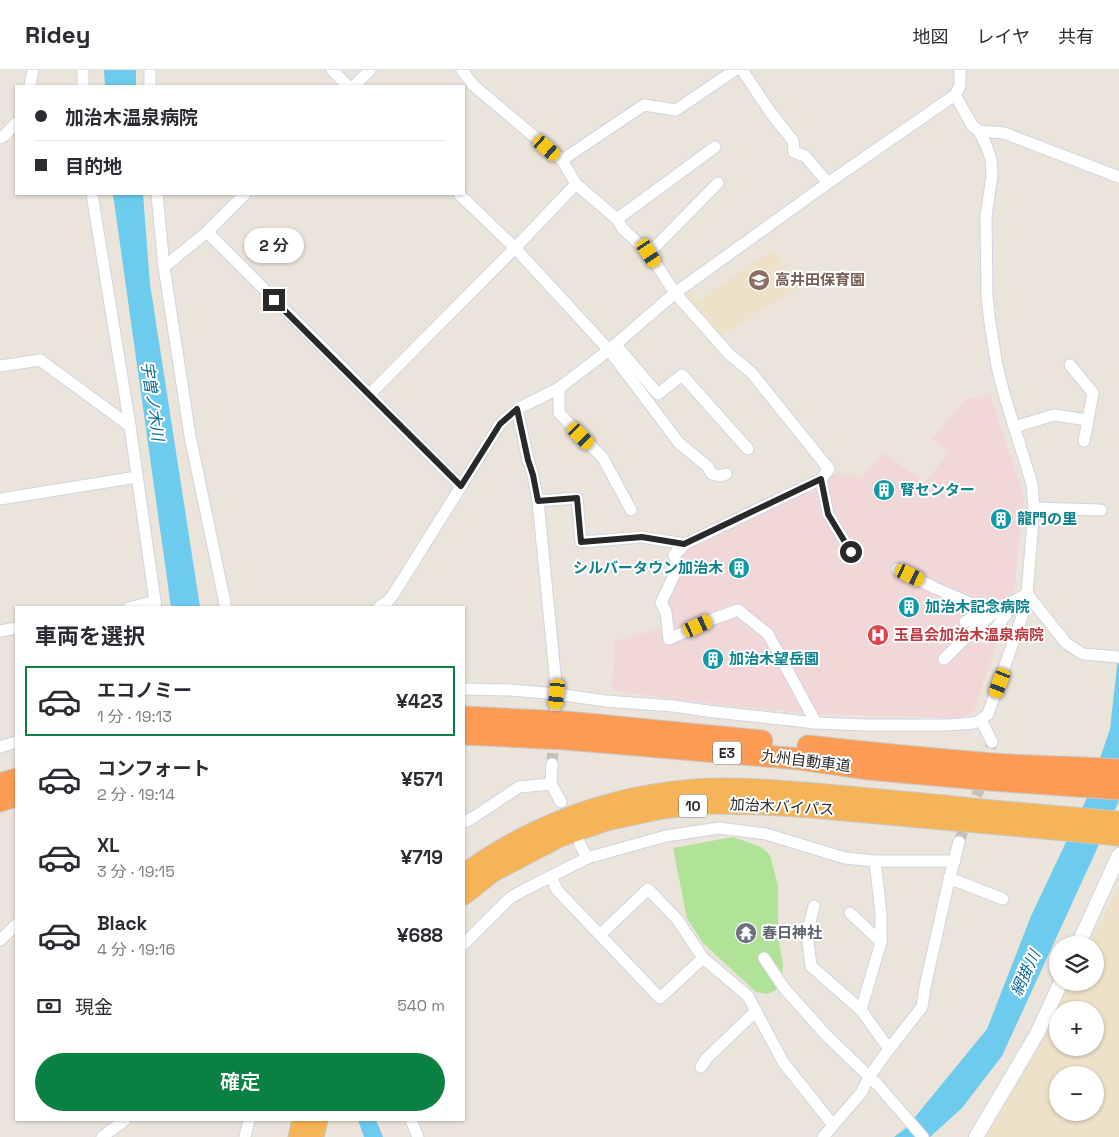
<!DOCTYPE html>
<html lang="ja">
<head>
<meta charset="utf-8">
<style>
	:root { --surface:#fff; --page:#f7f7f7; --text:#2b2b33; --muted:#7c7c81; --line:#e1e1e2; --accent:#0b8043 }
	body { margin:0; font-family:"Space Grotesk","Noto Sans JP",sans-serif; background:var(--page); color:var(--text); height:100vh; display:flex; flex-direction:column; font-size:19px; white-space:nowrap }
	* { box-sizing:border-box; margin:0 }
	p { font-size:16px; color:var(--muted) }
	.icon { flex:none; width:28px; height:28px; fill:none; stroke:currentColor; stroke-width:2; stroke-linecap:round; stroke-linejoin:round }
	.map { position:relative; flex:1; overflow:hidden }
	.drawer { position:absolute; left:15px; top:536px; width:450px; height:515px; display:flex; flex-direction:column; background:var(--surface); border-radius:0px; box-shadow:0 1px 4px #0004 }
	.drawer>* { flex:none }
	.guide { position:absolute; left:15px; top:15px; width:450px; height:110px; border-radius:0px; box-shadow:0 1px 4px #0004; display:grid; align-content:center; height:110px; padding:0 20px; background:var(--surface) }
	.fabs { position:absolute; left:1049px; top:866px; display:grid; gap:10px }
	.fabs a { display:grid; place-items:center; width:55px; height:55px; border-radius:50%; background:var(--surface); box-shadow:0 1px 4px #0004; font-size:25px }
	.end { position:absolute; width:22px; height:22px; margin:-11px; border:6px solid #292929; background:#fff; box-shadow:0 0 0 2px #fff }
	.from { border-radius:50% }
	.bubble { position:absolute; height:35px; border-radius:18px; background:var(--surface); box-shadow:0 1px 4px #0004; font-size:16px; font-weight:600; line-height:35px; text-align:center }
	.car { position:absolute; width:15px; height:30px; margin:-15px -8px; border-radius:6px; box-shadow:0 0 4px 1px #0007; background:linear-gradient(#f5c518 24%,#345 0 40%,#f5c518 0 76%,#345 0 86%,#f5c518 0) }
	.guide b { display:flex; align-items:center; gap:18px; height:48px; font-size:19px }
	.guide b+b { border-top:1px solid var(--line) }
	.guide i { width:12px; height:12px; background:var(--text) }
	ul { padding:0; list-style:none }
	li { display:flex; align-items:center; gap:15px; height:70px; margin:0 10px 8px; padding:0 10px; border:2px solid transparent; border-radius:0px }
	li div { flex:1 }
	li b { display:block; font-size:19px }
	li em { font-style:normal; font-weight:600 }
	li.selected { border-color:var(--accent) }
	li>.icon { width:45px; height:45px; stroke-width:1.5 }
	h2 { padding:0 20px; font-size:22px; line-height:60px }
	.pay { display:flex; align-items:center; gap:12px; height:55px; padding:0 20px; font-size:19px }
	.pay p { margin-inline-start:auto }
	.button { display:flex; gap:10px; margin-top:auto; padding:10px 20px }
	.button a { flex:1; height:58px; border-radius:30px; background:var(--accent); color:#fff; font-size:20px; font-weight:600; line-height:58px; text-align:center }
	header { display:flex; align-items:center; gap:30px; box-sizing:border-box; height:70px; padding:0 25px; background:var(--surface); border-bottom:1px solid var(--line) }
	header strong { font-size:24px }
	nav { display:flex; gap:28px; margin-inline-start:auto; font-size:18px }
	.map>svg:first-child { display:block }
</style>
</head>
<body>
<header>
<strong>Ridey</strong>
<nav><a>地図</a><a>レイヤ</a><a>共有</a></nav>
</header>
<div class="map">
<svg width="1119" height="1067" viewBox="0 0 1119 1067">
	<rect width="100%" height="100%" fill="#ebe4da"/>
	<!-- education -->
	<g fill="#ede1c9" fill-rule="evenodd">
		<path d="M772,181L799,217L716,268L675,225L687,217L699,230Z"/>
		<path d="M1119,818V1067H984L1068,913L1095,912V875H1088ZM1058,940H1095V978H1058ZM1058,1005H1095V1042H1058Z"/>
	</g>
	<!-- medical -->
	<path fill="#f2d7d9" d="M990,325L1024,426L1014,522L974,641L961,648L812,644L679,630L612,620L614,571L667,557L660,524L679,478L839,402L860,408L884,383L925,413L948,383L932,368L966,329Z"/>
	<!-- green -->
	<path fill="#b0e297" d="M733,767L761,777L770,785L778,816V865L783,895L782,911L776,920L767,924L756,922L703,873L687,848L673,778Z"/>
	<!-- water -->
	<g fill="#6dcbed">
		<path d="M104,0H136V16H105Z"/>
		<path d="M113,124H143L150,214L200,537H171Z"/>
		<path d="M1119,579V729L1118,733L1002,986L962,1038L930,1067H894L906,1058L987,959L1031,846L1086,730L1110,659Z"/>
		<path d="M358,1050H376L383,1067H364Z"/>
	</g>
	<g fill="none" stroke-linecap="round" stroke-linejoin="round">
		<!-- minor-tunnel -->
		<g stroke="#c4bfb7" stroke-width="11" stroke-dasharray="11 5.5" stroke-linecap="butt">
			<path d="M552,694L554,664"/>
			<path d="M959,772L981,714L992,672"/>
		</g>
		<!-- minor casing -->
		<g stroke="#d0d3e2" stroke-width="13">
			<g id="minor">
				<path d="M150,0V16"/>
				<path d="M332,0L348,16"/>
				<path d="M462,0L473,15L562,90L576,114L617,149L623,159L649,183L675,223L730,285L751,302L829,399L821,409L685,474L642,467L581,472L577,428L538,431"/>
				<path d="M742,0L771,43L793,71L794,82L805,86L828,113"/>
				<path d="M30,16L33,0"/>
				<path d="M83,16V0"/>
				<path d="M354,16L370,0"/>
				<path d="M979,61L1004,63L1119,107"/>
				<path d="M0,68L5,65L16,53"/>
				<path d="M562,90L644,35L676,40L735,0"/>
				<path d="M92,124L130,356"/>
				<path d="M157,124L164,197L190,366L226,538"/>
				<path d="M459,124L515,178L609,280L679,373L707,396L712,404L720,406L726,404"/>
				<path d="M617,149L715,77"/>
				<path d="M207,162L461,416"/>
				<path d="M649,183L718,113"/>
				<path d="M164,197L207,162L245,124"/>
				<path d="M616,275L658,324L682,305L748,379"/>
				<path d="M0,296L40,290L130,356L156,538"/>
				<path d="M559,318V343L603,388L631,440"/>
				<path d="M369,325L515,178L576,114"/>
				<path d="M517,339L528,390L533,405L538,431L557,624L555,637"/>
				<path d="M1014,357L1054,345L1088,350L1093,323L1070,295"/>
				<path d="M1084,371L1088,350"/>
				<path d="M821,409L828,444L851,482"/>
				<path d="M0,429L137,407"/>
				<path d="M1034,438L1101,440"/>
				<path d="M685,474L674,485L678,497L661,533L666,542L669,569L713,549L738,540L768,564L816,653"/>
				<path d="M897,499L935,518L975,535L998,539"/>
				<path d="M1027,524L1066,573L1083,584L1119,587"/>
				<path d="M129,538L155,531"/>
				<path d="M378,538L388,531L393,525L500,354L517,339L559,318L609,280L675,223L828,113L955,25L960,16V0"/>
				<path d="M965,552L990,537"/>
				<path d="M0,561L16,558"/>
				<path d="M993,562L1016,531"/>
				<path d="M944,589L966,567L998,539L1027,524"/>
				<path d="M464,619L511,620L557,624L606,631L673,636L707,641L816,653L866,655H948L974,653L981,650L988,644L1022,547L1027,524L1034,438L1032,414L1004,324L997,296L990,253L987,227L986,146L992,106L991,89L986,75L979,61L972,55L955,25"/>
				<path d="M981,650L992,672"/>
				<path d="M0,677L16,672"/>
				<path d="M551,714L552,694"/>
				<path d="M464,752L474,747L519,717L551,714L561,732"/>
				<path d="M579,772L587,788"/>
				<path d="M551,806L557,820L660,928L703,888"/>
				<path d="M949,808L1003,829"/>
				<path d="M814,836L807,864L811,896L861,940L889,979"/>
				<path d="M850,843L881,872"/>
				<path d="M600,865L648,819L677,849L703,888L748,926L783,992L833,1055"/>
				<path d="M0,870L16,855"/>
				<path d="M464,874L510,828L524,820L587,788L666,766L719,758L766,764L845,788L875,791H955"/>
				<path d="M764,888L784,918L827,966L878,1015L923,1067"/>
				<path d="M861,940L881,872V843L875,791"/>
				<path d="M701,997L706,989L756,941"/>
				<path d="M411,1050L418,1067"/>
				<path d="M102,1067L125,1050"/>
				<path d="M245,1067L249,1050"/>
				<path d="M823,1067L861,1023L869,1007L889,979L922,937L925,917L949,810L959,772"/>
			</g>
		</g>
		<!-- tertiary casing -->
		<g stroke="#d0d3e2" stroke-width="16">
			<g id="tertiary">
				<path d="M1078,875L1119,785"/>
				<path d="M976,1067L1037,964L1061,912"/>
			</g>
		</g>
		<!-- trunk casing -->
		<g stroke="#c7c7c7" stroke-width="21">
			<g id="trunk">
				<path d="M992,740L1119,751"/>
				<path d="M990,754L1119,766"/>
				<path d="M464,804C530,755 612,725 695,719C735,716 776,720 816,723C859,727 901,731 944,735"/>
				<path d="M464,825L493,802L560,767L606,751L662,739L707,734L763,735L812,738L943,750"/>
				<path d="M298,1067L302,1050"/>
				<path d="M314,1067L318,1050"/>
			</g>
		</g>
		<!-- motorway casing -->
		<g stroke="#c7c7c7" stroke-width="23">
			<g id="motorway">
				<path d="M464,647L566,652L762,671"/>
				<path d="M464,664L565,669L800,689L868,699L990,710L1119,719"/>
				<path d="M808,676C869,683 931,689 993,694C1035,697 1077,697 1119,700"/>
				<path d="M0,714L16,709"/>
				<path d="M0,731L16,726"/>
			</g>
		</g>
		<!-- minor -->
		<use href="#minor" stroke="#fff" stroke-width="11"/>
		<!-- tertiary -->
		<use href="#tertiary" stroke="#fff" stroke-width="14"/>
		<!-- trunk -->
		<use href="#trunk" stroke="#f6b458" stroke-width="19"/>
		<!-- motorway -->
		<use href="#motorway" stroke="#fc9c54" stroke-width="21"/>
		<!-- trunk-bridge casing -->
		<g stroke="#c7c7c7" stroke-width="21" stroke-linecap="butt">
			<g id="trunk-bridge">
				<path d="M944,735L992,740"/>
				<path d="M943,750L990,754"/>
			</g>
		</g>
		<!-- trunk-bridge -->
		<use href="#trunk-bridge" stroke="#f6b458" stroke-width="19"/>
	</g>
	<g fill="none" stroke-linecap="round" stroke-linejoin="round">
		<!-- route -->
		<path stroke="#292929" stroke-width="6" d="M274,230L461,416L500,354L517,339L528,390L533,405L538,431L577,428L581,472L642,467L684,474L821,409L828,444L851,482"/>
	</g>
	<!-- icons -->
	<defs>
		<g id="school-disc" transform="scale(1.125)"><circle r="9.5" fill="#8d6e63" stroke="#fff"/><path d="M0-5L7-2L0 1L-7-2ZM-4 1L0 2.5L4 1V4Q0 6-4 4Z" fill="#fff"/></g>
		<g id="building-disc" transform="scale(1.125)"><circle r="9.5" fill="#0f9aa8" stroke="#fff"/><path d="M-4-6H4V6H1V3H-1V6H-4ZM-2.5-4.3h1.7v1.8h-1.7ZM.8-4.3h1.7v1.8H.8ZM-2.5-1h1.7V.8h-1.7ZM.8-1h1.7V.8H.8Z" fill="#fff"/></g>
		<g id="hospital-disc" transform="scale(1.125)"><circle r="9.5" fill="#e0444e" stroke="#fff"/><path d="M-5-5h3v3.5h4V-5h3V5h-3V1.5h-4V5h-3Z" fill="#fff"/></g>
		<g id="temple-disc" transform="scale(1.125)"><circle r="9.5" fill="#6b7280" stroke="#fff"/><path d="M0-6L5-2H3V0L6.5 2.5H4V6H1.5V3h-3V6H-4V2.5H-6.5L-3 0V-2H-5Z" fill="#fff"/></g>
	</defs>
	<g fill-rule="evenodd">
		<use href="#school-disc" x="759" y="210"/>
		<use href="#building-disc" x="884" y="420"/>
		<use href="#building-disc" x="1001" y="449"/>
		<use href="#building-disc" x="739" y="498"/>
		<use href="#building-disc" x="909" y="537"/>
		<use href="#hospital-disc" x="878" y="565"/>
		<use href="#building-disc" x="713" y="589"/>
		<use href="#temple-disc" x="746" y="863"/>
	</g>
	<g text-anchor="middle" stroke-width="4" stroke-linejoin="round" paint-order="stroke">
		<!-- shield labels -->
		<g fill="#fff" stroke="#696969" stroke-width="1">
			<rect x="713" y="671.5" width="28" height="23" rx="4"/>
			<rect x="679" y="724.5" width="28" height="23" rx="4"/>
		</g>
		<g font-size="14" font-weight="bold" fill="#292929">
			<text x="727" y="688">E3</text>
			<text x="693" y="741">10</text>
		</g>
		<!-- education labels -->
		<g font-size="15" font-weight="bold" fill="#785e54" stroke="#fff" text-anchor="start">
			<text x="775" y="215">高井田保育園</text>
		</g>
		<!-- culture labels -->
		<g font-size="15" font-weight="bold" fill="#0d838f" stroke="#fff" text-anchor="start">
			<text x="900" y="425">腎センター</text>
			<text x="1017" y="454">龍門の里</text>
			<text x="723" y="503" text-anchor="end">シルバータウン加治木</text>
			<text x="925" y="542">加治木記念病院</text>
			<text x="729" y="594">加治木望岳園</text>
		</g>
		<!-- health labels -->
		<g font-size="15" font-weight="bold" fill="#be3a42" stroke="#fff" text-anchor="start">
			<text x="894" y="570">玉昌会加治木温泉病院</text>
		</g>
		<!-- street labels -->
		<g font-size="15" fill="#292929" stroke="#fff">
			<text transform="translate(806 691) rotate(7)" y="5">九州自動車道</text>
			<text transform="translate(782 737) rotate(3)" y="5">加治木バイパス</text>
		</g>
		<!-- worship labels -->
		<g font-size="15" font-weight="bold" fill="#5b616d" stroke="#fff" text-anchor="start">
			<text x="762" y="868">春日神社</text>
		</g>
		<!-- water labels -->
		<g font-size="16" font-style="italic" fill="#0e6897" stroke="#fff">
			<text transform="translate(153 331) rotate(82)" y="6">宇曽ノ木川</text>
			<text transform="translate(1025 903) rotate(-65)" y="6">網掛川</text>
		</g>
	</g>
</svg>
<div class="fabs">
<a><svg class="icon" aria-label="layers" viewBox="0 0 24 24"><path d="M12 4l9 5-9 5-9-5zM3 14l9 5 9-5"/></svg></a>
<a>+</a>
<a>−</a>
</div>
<i class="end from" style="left:851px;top:482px"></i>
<i class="end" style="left:274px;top:230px"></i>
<div class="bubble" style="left:244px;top:158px;width:60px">2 分</div>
<i class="car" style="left:547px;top:78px;rotate:131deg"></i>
<i class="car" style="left:649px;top:183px;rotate:147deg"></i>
<i class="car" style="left:581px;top:366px;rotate:136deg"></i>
<i class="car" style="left:910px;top:505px;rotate:116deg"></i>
<i class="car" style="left:698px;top:556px;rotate:65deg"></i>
<i class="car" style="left:1000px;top:613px;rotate:201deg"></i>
<i class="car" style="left:557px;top:624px;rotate:186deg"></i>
<div class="guide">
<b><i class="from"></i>加治木温泉病院</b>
<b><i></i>目的地</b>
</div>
<section class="drawer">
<h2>車両を選択</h2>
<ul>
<li class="selected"><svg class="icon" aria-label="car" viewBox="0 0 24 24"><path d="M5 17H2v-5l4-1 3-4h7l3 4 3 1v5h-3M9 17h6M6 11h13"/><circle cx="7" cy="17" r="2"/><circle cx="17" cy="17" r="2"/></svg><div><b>エコノミー</b><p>1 分 · 19:13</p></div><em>¥423</em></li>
<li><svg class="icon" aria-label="car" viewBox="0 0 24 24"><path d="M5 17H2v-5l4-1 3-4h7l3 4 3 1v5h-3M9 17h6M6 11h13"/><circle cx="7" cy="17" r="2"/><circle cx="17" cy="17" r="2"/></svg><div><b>コンフォート</b><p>2 分 · 19:14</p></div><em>¥571</em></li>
<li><svg class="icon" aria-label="car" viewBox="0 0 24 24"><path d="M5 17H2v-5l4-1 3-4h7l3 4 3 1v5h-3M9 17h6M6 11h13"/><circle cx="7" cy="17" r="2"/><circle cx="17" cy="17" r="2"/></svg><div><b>XL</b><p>3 分 · 19:15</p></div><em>¥719</em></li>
<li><svg class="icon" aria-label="car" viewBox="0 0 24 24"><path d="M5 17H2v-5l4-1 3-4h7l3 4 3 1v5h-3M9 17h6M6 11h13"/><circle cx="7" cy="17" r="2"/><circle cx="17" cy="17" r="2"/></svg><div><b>Black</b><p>4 分 · 19:16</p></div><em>¥688</em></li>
</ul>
<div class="pay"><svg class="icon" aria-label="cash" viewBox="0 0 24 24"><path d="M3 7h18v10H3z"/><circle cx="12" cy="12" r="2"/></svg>現金<p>540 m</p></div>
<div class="button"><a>確定</a></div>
</section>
</div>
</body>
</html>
